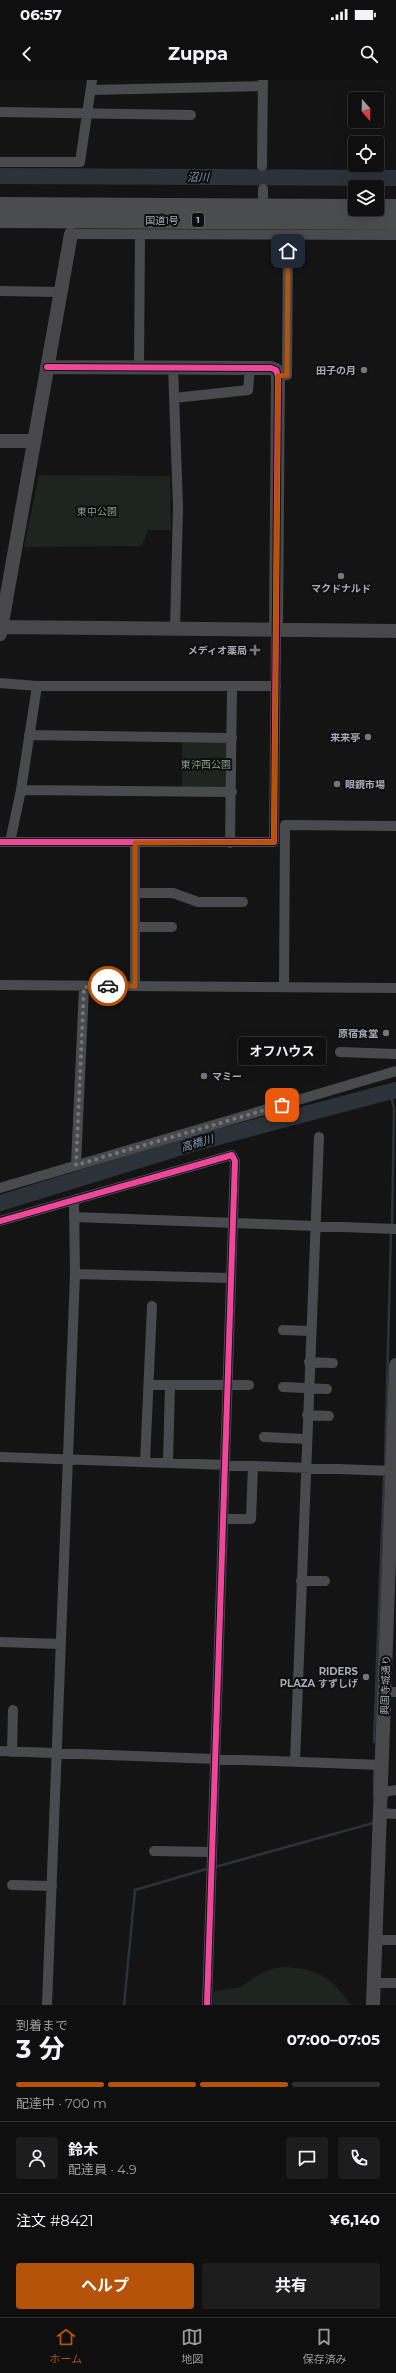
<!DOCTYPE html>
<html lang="ja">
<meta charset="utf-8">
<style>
body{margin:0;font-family:Montserrat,"Noto Sans JP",sans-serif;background:#1d1d1d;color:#f1f3f6;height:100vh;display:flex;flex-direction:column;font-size:15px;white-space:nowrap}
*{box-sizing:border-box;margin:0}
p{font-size:13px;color:#9b9c9e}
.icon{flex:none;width:22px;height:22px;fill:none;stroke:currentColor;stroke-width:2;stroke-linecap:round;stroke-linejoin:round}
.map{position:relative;height:1925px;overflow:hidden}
.sheet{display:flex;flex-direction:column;background:#0f0f0f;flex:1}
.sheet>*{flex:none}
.needle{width:26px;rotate:160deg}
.buttons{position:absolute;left:348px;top:12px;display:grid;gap:8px}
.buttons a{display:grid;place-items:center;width:36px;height:36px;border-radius:4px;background:#0f0f0f;box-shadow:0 4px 16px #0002,0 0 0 1px #2f2f2f;font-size:20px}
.pin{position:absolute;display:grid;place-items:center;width:34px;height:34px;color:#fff;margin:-17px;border-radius:8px;box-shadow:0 2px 6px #0006}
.courier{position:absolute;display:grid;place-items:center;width:40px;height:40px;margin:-20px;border:3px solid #b45309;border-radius:50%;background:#fff;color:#222;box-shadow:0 1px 5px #0007}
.bubble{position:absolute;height:28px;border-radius:4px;background:#0f0f0f;box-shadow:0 4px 16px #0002,0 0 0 1px #2f2f2f;font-size:13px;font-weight:700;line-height:28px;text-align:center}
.head em{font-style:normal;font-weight:700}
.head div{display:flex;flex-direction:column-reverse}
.head{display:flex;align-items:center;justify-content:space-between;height:68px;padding:0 16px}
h1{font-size:26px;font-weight:700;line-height:30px}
.bar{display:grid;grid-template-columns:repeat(4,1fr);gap:6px 4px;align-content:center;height:48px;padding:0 16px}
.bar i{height:5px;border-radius:3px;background:#2f2f2f}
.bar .on{background:#b45309}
.bar p{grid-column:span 4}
.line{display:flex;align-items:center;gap:10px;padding:0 16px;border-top:1px solid #2f2f2f}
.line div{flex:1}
.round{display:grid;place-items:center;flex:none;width:42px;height:42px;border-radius:4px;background:#1d1d1d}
.primary-button{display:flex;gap:8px;margin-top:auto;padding:8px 16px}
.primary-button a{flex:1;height:46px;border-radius:4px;background:#b45309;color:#fff;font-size:16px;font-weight:700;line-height:46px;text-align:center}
.primary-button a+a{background:#1d1d1d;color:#f1f3f6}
.status{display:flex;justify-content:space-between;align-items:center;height:28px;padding:0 20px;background:#0f0f0f;direction:ltr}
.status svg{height:11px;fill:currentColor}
header{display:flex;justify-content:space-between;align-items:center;height:52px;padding:0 16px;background:#0f0f0f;font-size:18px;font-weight:700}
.menu{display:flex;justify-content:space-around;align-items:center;height:56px;border-top:1px solid #2f2f2f;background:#0f0f0f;font-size:11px;color:#9b9c9e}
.menu a{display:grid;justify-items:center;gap:2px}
.menu .on{color:#b45309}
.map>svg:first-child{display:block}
.green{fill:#1e241f}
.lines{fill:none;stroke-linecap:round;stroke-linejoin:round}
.stream{stroke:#2c3239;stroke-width:2.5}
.river{stroke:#2c3239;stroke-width:16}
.street{stroke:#494a4d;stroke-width:10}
.secondary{stroke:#48484b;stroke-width:14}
.highway{stroke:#4b4c4e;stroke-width:18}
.cycleway-casing{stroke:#0e0e10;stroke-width:8}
.cycleway{stroke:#ed469a;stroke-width:6}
.done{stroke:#73767c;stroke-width:4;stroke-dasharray:0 7.2}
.route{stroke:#b45309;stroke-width:5}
.poi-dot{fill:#73767c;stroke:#0e0e10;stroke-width:1.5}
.labels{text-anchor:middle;stroke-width:4;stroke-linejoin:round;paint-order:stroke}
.shield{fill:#0e0e10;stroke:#787b83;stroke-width:1}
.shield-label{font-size:9px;font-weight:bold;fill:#a6aab4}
.street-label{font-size:10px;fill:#a6aab4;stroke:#0e0e10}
.poi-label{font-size:10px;font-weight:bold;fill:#a6aab4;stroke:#0e0e10;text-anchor:end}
.park-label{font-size:10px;fill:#7e9e81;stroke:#0e0e10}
.water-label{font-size:11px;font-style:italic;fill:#7f96ae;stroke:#0e0e10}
</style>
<div class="status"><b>06:57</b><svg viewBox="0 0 49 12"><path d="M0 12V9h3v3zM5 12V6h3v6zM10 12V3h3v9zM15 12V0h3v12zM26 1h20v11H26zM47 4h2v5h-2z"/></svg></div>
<header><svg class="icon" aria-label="back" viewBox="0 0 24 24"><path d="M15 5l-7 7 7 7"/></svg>Zuppa<svg class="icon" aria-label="search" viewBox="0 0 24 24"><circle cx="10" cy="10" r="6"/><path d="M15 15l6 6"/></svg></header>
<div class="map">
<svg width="396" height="1925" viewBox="0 0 396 1925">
<rect width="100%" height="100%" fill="#141414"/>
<!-- green -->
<path class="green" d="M39 395 170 396 171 450H148L142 466 24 467Z
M182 660 227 661 230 701 225 707H182Z
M281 1887C317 1888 330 1896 351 1925H212L214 1911 241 1907 263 1892Z"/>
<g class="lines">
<!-- stream -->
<path class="stream" d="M390 1011 394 1029 392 1146
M385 1385 391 1151
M374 1662 384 1397
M374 1716V1689
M215 1787 373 1743V1741
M124 1925 135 1810 210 1788"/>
<!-- river -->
<path class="river" d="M0 96 396 98
M0 1123 188 1065 396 1010"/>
<!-- street -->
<path class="street" d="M91 10 263 6
M0 32 191 35
M0 82H80L92 0
M262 86 263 0
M263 117V109
M71 154 396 155
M0 211 60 212
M139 287 140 154
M173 287 178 427 175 549
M278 296 287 295 288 155
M174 318 248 310 250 288
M0 603 37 606
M29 655 232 658
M21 710 232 712
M0 762H274L276 550
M10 762 21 710 37 606H276
M230 763 232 606
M135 813H173L198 822H243
M135 847H172
M0 905 396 908
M135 906V763
M284 907 285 745 396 746
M340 972 396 974
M76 1085 84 907
M0 1108 396 991
M74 1137 396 1149
M0 1141 232 1075 235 1081 207 1925
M75 1194 231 1198
M283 1250 310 1251
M309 1282 333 1283
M149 1305H249
M283 1307 327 1309
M307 1335 329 1336
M264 1357 306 1359
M0 1377 394 1391
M145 1382 152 1226
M168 1383 170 1305
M223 1439H251L253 1386
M301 1501H325
M0 1562 61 1564
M385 1612H396
M0 1671 382 1685
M12 1672 13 1630
M295 1681 319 1057
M380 1713 396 1710
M379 1733 396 1734
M154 1771 212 1772
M12 1805 52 1806
M375 1860H396
M373 1903H396
M47 1925 75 1194 74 1120"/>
<!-- secondary -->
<path class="secondary" d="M47 287 271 288 276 290 278 296 276 550
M0 361H33
M1 547 396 551
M0 554 71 154
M373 1925 396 1285"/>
<!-- highway -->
<path class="highway" d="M0 126 355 128
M377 128H396
M0 139 396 141"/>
<!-- cycleway casing -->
<g class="cycleway-casing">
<path id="cycleway" d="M0 762H274L278 296 276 290 271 288 47 287
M0 1141 232 1075 235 1081 207 1925"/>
</g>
<!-- cycleway -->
<use href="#cycleway" class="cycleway"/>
</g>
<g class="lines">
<!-- done -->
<path class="done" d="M108 906 84 907 76 1085 282 1025"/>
<!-- route -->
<path class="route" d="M108 906H135V763L274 762 278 296 287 295 288 171"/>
</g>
<!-- markers -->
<g class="poi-dot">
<circle cx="364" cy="290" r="4"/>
<circle cx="341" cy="496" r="4"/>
<path d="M253 564h4v4h4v4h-4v4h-4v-4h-4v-4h4z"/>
<circle cx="368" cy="657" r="4"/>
<circle cx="337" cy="704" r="4"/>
<circle cx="386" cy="953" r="4"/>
<circle cx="204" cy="996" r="4"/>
<circle cx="366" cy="1597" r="4"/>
</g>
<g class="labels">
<!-- shield labels -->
<rect class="shield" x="192" y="133" width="12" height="14" rx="3"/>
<g class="shield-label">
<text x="198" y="143">1</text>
</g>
<!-- street labels -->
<g class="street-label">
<text x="162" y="144">国道1号</text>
<text transform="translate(385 1605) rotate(-88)" y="4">興国寺城通り</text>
</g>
<!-- poi labels -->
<g class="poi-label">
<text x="356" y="294">田子の月</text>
<text x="341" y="512" text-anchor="middle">マクドナルド</text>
<text x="247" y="574">メディオ薬局</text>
<text x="360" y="661">来来亭</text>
<text x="345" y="708" text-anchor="start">眼鏡市場</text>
<text x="378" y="957">原宿食堂</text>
<text x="212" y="1000" text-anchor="start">マミー</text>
<text x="358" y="1595">RIDERS<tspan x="358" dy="12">PLAZA すずしげ</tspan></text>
</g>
<!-- park labels -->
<g class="park-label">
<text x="97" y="435">東中公園</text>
<text x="206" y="688">東沖西公園</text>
</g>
<!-- water labels -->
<g class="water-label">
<text x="198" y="101">沼川</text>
<text transform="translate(197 1063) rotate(-16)" y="4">高橋川</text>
</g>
</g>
</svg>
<div class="buttons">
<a><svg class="needle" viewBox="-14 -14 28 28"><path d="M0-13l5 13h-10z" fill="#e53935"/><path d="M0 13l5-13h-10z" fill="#9b9c9e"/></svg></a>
<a><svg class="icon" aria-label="locate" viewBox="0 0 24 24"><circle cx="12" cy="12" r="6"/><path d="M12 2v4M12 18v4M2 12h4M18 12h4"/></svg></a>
<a><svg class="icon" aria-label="layers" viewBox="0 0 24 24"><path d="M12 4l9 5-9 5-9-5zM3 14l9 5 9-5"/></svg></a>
</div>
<div class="pin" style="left:282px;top:1025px;background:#ea580c"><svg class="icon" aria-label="bag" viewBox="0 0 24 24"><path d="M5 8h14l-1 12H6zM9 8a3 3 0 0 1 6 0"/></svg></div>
<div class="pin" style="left:288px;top:171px;background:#1f2937"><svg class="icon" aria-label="home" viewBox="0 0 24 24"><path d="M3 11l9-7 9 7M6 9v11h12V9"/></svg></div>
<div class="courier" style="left:108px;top:906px"><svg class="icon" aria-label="car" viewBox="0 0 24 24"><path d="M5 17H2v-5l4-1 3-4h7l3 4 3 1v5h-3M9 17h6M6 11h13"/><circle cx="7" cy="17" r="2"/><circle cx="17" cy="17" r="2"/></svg></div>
<div class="bubble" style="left:238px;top:957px;width:88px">オフハウス</div>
</div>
<section class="sheet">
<div class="head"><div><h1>3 分</h1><p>到着まで</p></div><em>07:00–07:05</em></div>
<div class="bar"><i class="on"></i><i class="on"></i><i class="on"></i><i></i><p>配達中 · 700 m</p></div>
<div class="line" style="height:72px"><a class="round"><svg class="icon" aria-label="person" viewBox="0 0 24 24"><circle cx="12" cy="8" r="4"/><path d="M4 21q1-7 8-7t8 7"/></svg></a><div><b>鈴木</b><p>配達員 · 4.9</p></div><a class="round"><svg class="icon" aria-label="chat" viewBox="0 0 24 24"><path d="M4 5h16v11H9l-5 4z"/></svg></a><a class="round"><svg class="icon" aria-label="phone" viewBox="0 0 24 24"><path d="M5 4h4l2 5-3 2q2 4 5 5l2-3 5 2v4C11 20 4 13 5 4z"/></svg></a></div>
<div class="line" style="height:52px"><div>注文 #8421</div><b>¥6,140</b></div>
<div class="primary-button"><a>ヘルプ</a><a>共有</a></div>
</section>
<nav class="menu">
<a class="on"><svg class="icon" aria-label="home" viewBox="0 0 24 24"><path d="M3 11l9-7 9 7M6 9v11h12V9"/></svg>ホーム</a>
<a><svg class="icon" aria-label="map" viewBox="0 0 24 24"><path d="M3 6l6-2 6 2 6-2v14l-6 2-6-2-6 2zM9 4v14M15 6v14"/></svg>地図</a>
<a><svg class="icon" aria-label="saved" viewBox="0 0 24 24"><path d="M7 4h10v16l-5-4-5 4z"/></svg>保存済み</a>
</nav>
